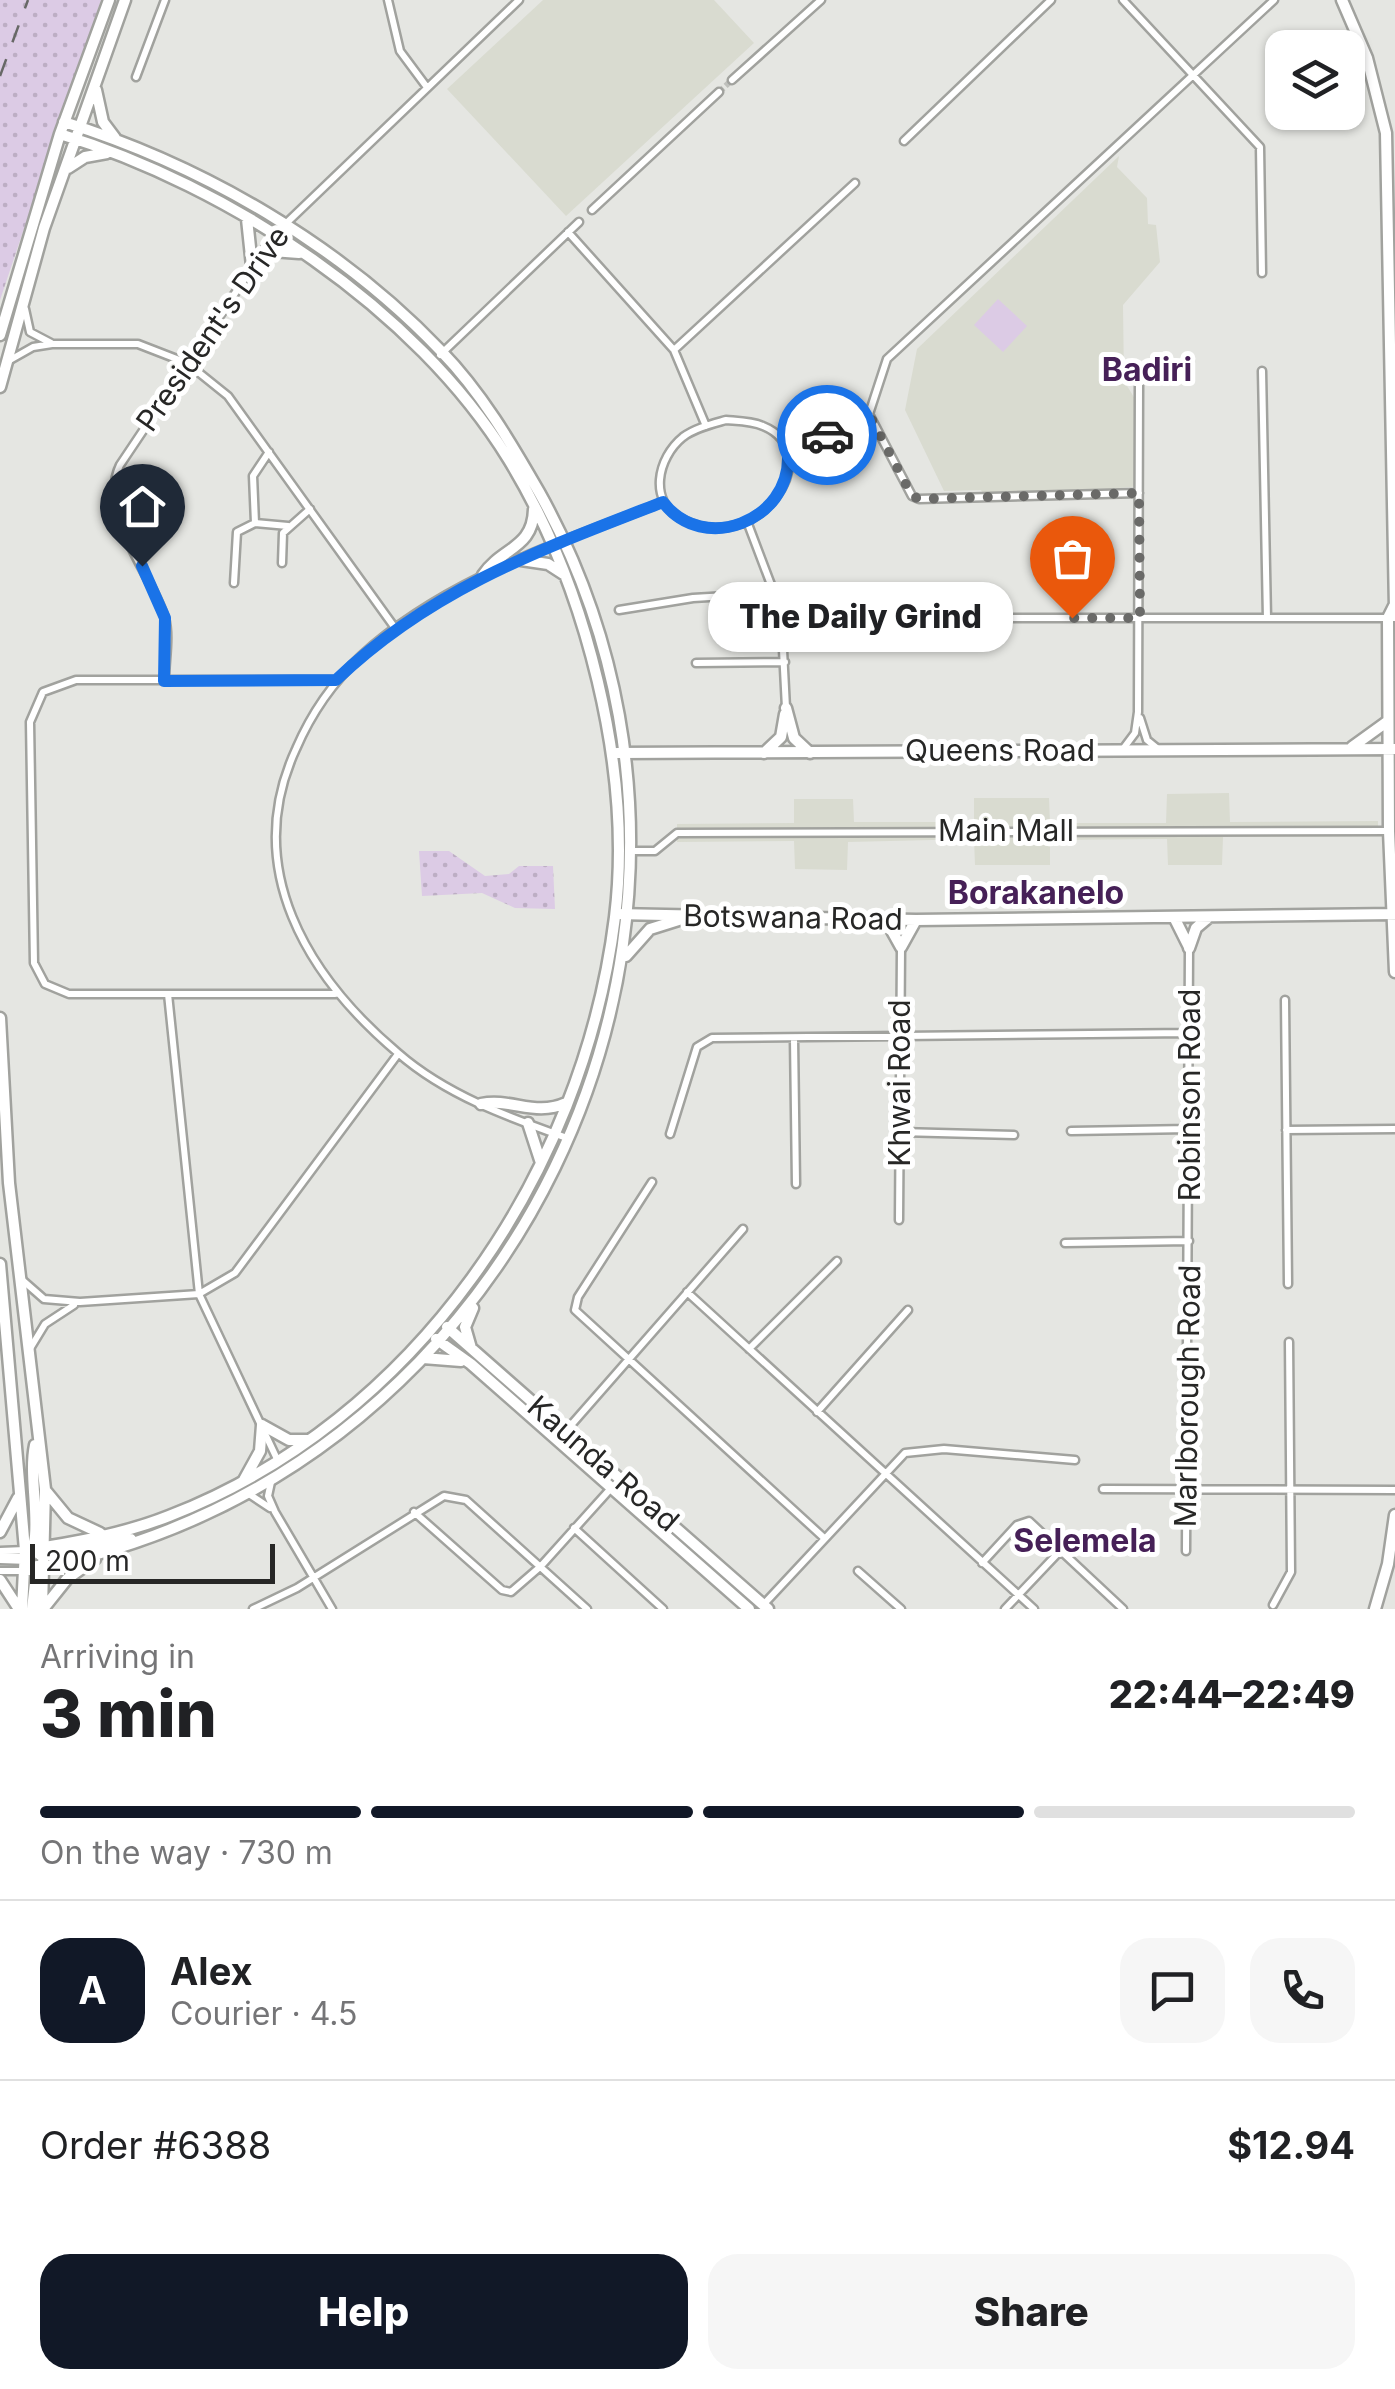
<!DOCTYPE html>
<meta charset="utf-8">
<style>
body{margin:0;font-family:Inter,sans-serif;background:#f6f6f6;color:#202124;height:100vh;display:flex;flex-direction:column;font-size:38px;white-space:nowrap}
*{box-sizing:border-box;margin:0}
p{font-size:32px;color:#757577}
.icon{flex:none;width:55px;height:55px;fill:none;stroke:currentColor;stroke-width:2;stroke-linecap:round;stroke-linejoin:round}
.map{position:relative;height:1609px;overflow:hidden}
.panel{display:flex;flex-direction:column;background:#fff;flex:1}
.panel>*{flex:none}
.controls{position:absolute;left:1265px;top:30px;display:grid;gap:20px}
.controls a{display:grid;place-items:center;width:100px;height:100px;border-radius:20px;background:#fff;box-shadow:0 2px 8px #0004;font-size:50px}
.scale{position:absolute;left:30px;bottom:25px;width:245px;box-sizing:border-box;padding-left:10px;border:5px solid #272726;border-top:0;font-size:28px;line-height:35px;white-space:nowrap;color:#272726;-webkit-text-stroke:8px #fff;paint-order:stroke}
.pin{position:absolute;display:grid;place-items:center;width:85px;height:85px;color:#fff;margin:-102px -42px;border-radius:50% 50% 50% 0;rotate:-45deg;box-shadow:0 0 10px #0007}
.pin .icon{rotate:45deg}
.courier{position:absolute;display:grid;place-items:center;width:100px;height:100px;margin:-50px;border:8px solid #1a73e8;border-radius:50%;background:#fff;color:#222;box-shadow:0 2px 12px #0007}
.bubble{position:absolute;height:70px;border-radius:30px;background:#fff;box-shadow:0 2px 8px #0004;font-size:32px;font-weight:800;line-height:70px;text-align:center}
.overview em{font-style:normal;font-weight:800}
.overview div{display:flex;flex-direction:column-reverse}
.overview{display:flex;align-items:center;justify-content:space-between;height:170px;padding:0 40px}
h1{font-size:65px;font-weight:800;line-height:75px}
.bar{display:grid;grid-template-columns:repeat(4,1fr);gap:15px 10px;align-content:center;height:120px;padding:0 40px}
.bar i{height:12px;border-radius:8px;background:#e0e0e0}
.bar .selected{background:#111827}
.bar p{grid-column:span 4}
.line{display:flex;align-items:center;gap:25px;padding:0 40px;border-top:2px solid #e0e0e0}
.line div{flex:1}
.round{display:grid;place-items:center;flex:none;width:105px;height:105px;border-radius:30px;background:#f6f6f6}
.button{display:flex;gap:20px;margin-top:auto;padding:20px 40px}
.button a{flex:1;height:115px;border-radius:30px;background:#111827;color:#fff;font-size:40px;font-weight:800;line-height:115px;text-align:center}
.button a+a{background:#f6f6f6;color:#202124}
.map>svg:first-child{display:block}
.built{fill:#d9dbd0}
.grass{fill:url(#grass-dots)}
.garden{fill:#dccbe5}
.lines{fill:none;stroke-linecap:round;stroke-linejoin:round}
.street-tunnel{stroke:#bfc0bc;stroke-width:6;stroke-dasharray:6 3;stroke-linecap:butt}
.street-casing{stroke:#a1a29e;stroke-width:11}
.secondary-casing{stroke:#a1a29e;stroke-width:15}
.primary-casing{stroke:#a1a29e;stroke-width:15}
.street{stroke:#fff;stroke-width:6}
.secondary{stroke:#fff;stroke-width:10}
.primary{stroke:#fff;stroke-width:10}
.rail{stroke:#676866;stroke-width:2.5;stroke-dasharray:18 18;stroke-linecap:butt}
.done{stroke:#6a6a68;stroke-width:10;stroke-dasharray:0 18}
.route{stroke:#1a73e8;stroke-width:12}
.labels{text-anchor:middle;stroke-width:10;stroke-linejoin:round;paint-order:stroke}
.street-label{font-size:30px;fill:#272726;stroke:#fff}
.neighbourhood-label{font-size:32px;font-weight:bold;fill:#462057;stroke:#fff}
</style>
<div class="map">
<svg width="1395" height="1609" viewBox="0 0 1395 1609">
<defs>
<pattern id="grass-dots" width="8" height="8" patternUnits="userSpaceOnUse" patternTransform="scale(2.5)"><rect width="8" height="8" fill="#dccbe5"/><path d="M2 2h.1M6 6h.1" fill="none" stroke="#bdaec4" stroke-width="1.8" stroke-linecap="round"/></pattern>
</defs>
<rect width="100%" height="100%" fill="#e5e6e2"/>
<!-- built -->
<path class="built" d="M543 0H714L754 43 566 216 447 89Z
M1119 156 1117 167 1147 198 1148 224 1156 225 1160 262 1123 305 1124 381 1140 407 1141 486 986 500 981 490 944 491 905 410 917 349Z
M1229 793 1230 822 1378 821V836L1223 837 1222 865H1168L1167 839 1050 840V865H975L974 839 848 842 847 870 795 869 794 841 677 842V824L794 823V799H853L854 822H974V798H1049L1050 823H1166L1167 794Z"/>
<!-- grass -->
<path class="grass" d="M0 0H101L0 300Z
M419 851H449L485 876 509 874 519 866H553L555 909 515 908 482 893 422 896Z"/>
<!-- garden -->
<path class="garden" d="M998 299 1027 326 1003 352 974 325Z"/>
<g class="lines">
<!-- street-tunnel -->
<path class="street-tunnel" d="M719 92 732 80"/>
<!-- street casing -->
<g class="street-casing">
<path id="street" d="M388 0 400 51 426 86
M1123 0 1260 147 1262 273
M136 77 165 0
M732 80 821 0
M904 141 1051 0
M592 210 719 92
M568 232 674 350 706 426
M25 309 30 332 51 343
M674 350 855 183
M440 355 579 222
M10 360 33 347 52 344H138L187 363 228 396 395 628
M1262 371 1267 618
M869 414 887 359 1274 0
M869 414 912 496 919 499 1139 493
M726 420C737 421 752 421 763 426 829 453 758 559 682 519 648 502 657 458 683 437 695 428 712 424 726 420Z
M788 456 869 414
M255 523 288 526
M748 524 781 611 786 708
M282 563 283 533 310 509
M234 583 237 532 255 523 253 476 269 452
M619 610 693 598 776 593
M1004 618H1395
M783 620 928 617
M696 663 785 662
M165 680C165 661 170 636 165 618 151 572 97 513 120 465L274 235 519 0
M1140 718 1147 740 1158 749
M1123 749 1135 733 1138 712 1139 384
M630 851H655L677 833 1389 831
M168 994 199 1294 277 1459
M335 994H69L45 984 34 963 30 722 43 692 76 680H336
M1285 1000 1288 1284
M794 1039 796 1184
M1286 1130 1395 1129
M1071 1131 1189 1129
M900 1132 1014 1135
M670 1134 697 1047 712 1038 1189 1033
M567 1138C508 1117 446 1095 398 1053 307 976 241 868 296 749 311 714 333 682 361 656 445 579 559 543 663 502
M652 1182 578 1297 575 1310 823 1537
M899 1220 901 948
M1065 1243 1189 1241
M20 1278 44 1299 80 1302 199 1294 235 1273 398 1054
M687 1292 1034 1609
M31 1347 45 1324 74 1305
M749 1349 837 1261
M817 1412 908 1310
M565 1432 743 1229
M271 1482 268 1496 275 1512 332 1609
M1103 1489 1395 1490
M249 1494 270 1508
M414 1512 502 1590 511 1592 541 1566 613 1486
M574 1528 663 1609
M0 1551 25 1550
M1186 1551 1189 948
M982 1563 1017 1525 1029 1521 1123 1609
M0 1571H23
M858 1571 901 1609
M764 1604 905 1453 944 1449 1075 1460
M1273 1605 1291 1572 1289 1342
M253 1609 297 1588 444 1496 466 1500 587 1609
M1005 1609 1060 1551"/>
</g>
<!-- secondary casing -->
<g class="secondary-casing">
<path id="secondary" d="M1342 0 1367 58 1386 133 1395 609
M1394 606 1388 618 1389 831 1395 972
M786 708 794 738 810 753
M1352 747 1388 721
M617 753 1395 749
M764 753 781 737 785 714
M616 914 916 920 1395 914
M1174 917 1189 947
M886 920 901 947
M901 947 916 920
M1189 948 1196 928 1209 917
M1375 1609 1388 1564 1395 1515"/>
</g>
<!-- primary casing -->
<g class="primary-casing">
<path id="primary" d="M96 90 103 122 115 138
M68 168 85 157 107 153
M247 219 252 266
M260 255 272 251 299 253
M0 335 60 134 109 0
M0 387 44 228 125 0
M521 560 548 564 565 575
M483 575C502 547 533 549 534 509
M626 956 650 929 685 918
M0 1018 9 1183 45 1489 42 1609
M481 1104C512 1098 535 1117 566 1103
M528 1123 541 1163
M0 1264 25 1550 22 1609
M447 1327 768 1609
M436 1339 471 1364 749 1609
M471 1348 465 1327 473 1308
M423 1358 461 1361
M262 1425 289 1440H307
M244 1480 260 1451 262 1425
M45 1490 68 1518 100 1533
M0 1532 18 1498
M25 1550C72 1543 124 1534 169 1516 415 1421 583 1175 615 917 633 770 586 586 509 460 416 308 229 186 60 134
M40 1555 131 1539
M0 1558 29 1559
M24 1570C47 1537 27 1484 35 1445
M24 1571C178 1543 310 1474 419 1362 643 1129 698 777 539 492 511 443 481 392 441 351 340 245 204 166 64 122
M0 1580 19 1609
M32 1609 37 1566
M43 1609 67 1579 95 1559"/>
</g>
<!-- street -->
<use href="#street" class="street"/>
<!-- secondary -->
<use href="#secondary" class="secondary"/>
<!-- primary -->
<use href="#primary" class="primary"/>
<!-- rail -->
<path class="rail" d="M0 76 28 0"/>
</g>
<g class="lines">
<!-- done -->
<path class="done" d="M827 435 869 414 912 496 919 499 1139 493 1140 618H1072"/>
<!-- route -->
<path class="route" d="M142 566 165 618 164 681 336 680C432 588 542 549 663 502 703 555 790 521 788 456L827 435"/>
</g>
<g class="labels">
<!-- street labels -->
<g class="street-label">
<text transform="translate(213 329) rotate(-55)" y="10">President's Drive</text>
<text x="1000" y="761">Queens Road</text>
<text x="1006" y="841">Main Mall</text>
<text transform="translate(793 918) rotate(1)" y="10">Botswana Road</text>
<text transform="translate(900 1083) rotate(-90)" y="10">Khwai Road</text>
<text transform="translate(1190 1095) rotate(-90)" y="10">Robinson Road</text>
<text transform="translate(1188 1396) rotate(-89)" y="10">Marlborough Road</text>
<text transform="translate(603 1464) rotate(41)" y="10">Kaunda Road</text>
</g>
<!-- neighbourhood labels -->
<g class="neighbourhood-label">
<text x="1147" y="381">Badiri</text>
<text x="1036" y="904">Borakanelo</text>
<text x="1085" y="1552">Selemela</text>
</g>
</g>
</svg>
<div class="controls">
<a><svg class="icon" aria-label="layers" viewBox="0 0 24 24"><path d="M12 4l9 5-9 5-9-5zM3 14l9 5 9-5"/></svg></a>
</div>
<div class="scale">200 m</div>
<div class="pin" style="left:1072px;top:618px;background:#ea580c"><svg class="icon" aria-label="bag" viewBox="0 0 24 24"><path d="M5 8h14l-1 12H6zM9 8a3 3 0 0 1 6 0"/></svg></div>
<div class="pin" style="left:142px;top:566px;background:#1f2937"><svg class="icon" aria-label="home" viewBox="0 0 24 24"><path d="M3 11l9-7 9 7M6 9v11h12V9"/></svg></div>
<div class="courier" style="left:827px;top:435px"><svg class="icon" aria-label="car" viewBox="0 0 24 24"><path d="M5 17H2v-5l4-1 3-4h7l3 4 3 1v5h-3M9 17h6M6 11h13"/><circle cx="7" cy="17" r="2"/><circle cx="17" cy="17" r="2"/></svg></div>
<div class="bubble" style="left:708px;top:582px;width:305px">The Daily Grind</div>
</div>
<section class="panel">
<div class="overview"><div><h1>3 min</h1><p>Arriving in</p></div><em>22:44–22:49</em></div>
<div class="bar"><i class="selected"></i><i class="selected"></i><i class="selected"></i><i></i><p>On the way · 730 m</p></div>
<div class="line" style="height:180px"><b class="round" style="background:#111827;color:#fff">A</b><div><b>Alex</b><p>Courier · 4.5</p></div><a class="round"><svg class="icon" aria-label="chat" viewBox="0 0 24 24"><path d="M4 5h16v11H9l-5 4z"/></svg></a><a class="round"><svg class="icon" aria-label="phone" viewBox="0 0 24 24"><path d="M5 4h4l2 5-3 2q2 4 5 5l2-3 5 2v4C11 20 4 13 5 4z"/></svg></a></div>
<div class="line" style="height:130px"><div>Order #6388</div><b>$12.94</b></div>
<div class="button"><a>Help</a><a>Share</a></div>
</section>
